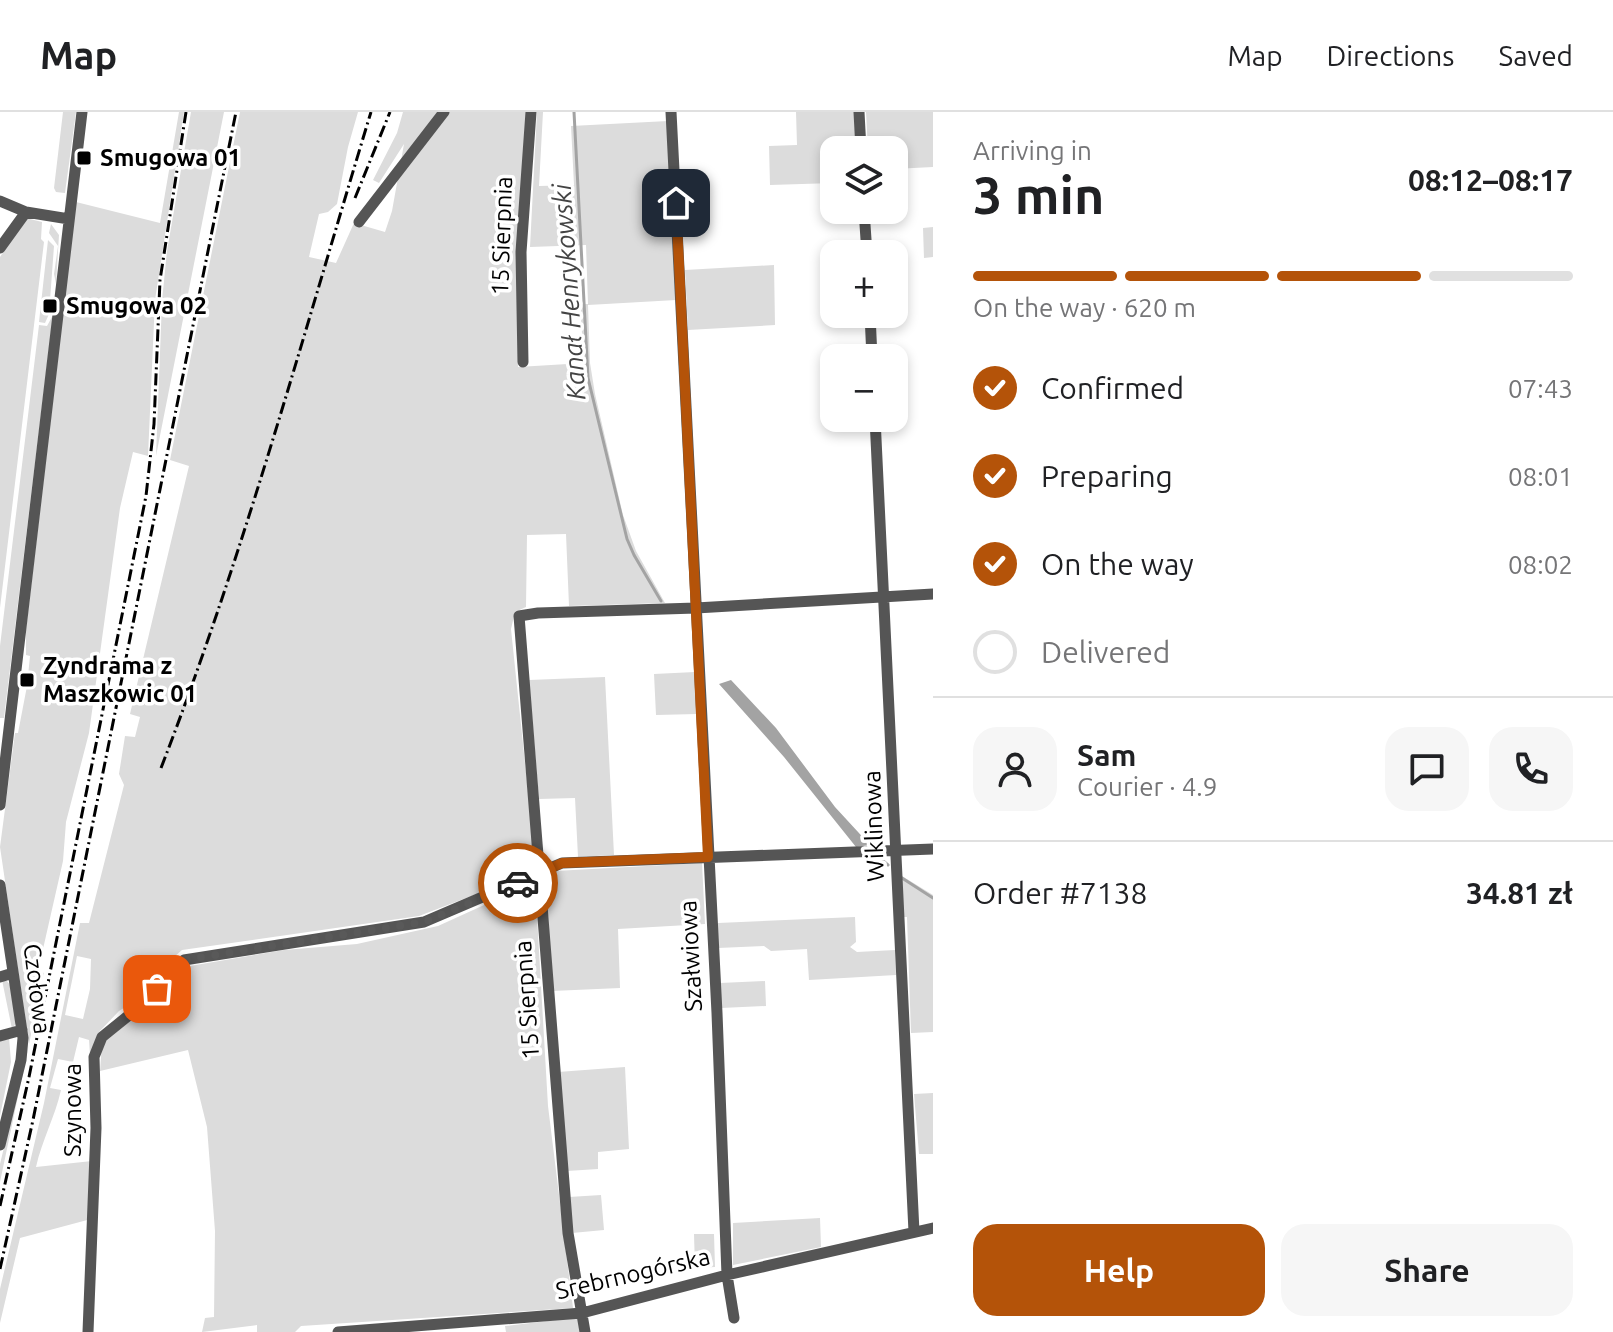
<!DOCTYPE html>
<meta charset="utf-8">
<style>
body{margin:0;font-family:Ubuntu,sans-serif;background:#f6f6f6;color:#202124;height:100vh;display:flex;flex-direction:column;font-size:30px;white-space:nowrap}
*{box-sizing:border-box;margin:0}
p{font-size:26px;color:#757577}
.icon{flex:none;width:44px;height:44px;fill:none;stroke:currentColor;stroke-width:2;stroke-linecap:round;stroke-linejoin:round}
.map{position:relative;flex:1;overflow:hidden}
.panel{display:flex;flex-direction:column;background:#fff;width:680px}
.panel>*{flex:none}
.buttons{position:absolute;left:820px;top:24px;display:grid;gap:16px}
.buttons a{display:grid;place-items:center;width:88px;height:88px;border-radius:16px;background:#fff;box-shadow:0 4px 12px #0003;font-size:40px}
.pin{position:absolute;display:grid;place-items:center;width:68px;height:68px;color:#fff;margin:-34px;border-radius:16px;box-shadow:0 4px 12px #0006}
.courier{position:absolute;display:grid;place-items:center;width:80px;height:80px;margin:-40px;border:6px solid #b45309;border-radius:50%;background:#fff;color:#222;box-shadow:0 2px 10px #0007}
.summary em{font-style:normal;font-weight:700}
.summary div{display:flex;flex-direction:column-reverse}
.summary{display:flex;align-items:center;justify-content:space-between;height:136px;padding:0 40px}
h1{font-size:52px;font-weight:700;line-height:60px}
.bar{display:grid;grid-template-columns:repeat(4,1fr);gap:12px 8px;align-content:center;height:96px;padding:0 40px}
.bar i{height:10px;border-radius:6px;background:#e0e0e0}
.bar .on{background:#b45309}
.bar p{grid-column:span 4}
.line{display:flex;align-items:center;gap:20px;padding:0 40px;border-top:2px solid #e0e0e0}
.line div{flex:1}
.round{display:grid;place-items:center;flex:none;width:84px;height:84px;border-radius:24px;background:#f6f6f6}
ol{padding:0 40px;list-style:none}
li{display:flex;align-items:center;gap:24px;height:88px}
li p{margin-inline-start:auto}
li .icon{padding:8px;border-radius:50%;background:#b45309;color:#fff;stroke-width:4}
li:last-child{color:#757577}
li i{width:44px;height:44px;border:4px solid #e0e0e0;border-radius:50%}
.primary-button{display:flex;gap:16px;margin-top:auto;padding:16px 40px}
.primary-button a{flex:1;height:92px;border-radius:24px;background:#b45309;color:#fff;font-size:32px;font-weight:700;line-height:92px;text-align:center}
.primary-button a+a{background:#f6f6f6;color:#202124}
header{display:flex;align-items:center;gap:48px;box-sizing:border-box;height:112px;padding:0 40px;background:#fff;border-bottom:2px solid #e0e0e0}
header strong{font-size:38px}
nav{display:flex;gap:44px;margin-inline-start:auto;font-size:28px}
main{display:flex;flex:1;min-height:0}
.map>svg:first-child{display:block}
.green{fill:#dcdcdc;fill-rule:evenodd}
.water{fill:#a3a3a3}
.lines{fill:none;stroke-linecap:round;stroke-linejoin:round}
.stream{stroke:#a3a3a3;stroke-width:3}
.minor{stroke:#555;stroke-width:11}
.rail{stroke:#000;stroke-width:3;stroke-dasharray:12 4 2 4;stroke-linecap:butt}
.done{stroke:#595959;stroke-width:8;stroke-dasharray:0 14.4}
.route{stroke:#b45309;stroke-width:10}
.poi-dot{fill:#000;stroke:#fff;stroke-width:3}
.labels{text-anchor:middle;stroke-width:7;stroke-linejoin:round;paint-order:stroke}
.poi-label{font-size:24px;font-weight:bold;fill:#000;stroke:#fff;text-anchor:start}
.street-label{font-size:24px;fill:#000;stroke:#fff}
.water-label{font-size:26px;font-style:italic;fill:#444;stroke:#fff}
</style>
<header>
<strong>Map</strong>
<nav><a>Map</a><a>Directions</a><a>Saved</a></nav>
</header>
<main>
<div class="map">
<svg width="933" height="1220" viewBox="0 0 933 1220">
<rect width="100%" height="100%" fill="#fff"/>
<!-- green -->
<path class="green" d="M63 0H76L65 81 56 80 54 76Z
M179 0H184L155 188 148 344 133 340 120 396 89 621 66 710 63 749 38 859 44 861 0 1070V1052L29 932 0 735 15 621H18L27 574 29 575 31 565 28 564 30 544 26 543V518L76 90 160 111Z
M191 0H224L156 344 162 189 167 139Z
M240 0H358L348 35 337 92 328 100 319 102 309 145 336 151 354 111 385 120 392 99 404 32 379 71 373 68 397 21 403 0H528L518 136V255L584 251 580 192H588L586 133 530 135 537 0H543L539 74 574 73 571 14 668 9 676 188 588 193 590 251 595 282 623 403 636 439 665 491 569 494 566 422 527 423 526 495 515 500 511 517 535 747 529 762 419 804 182 838 164 854 153 872 141 885 119 899 99 920 90 943 89 928 79 925 73 950 58 947 50 976 61 978C55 1005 42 1028 36 1055L92 1049 91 1107 20 1126 0 1211V1177L44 991 80 811H89L124 673 119 662 125 624 135 625 140 605 130 602 189 354 170 348ZM77 844 91 847 90 877 83 907 65 903Z
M796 0H854L856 38H834V71L770 73 769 34 797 33Z
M866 0H933V55L894 57V38H868Z
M26 106 42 110 41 127 44 130 0 496V145Z
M51 112 59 123 56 172 54 162 58 134 49 121Z
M933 115V145L924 146 923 116Z
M48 128 54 134 49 202 45 211 39 210Z
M774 153 775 213 688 218 685 158Z
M53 203 4 606H0V534L39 213 47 214Z
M695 560 697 602 656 603 654 562Z
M605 565 614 743 578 745 575 686 539 687 529 568Z
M702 751 705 812 618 817 620 876 552 879 546 766 555 759Z
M902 764 933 783V920L911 921 907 805H902Z
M535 770 548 994 573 1196 301 1214 295 1220H257V1213L202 1220 205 1206 214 1205 215 1119 207 1015 188 938 100 959 102 931 172 864 190 854 284 838 357 832 438 814Z
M855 805 856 830 850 835 857 840 895 838 896 863 809 868 807 837 771 839 764 834 718 836V811Z
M2 868 7 869 10 873 16 911 12 917Z
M765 869 766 894 721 896 720 871Z
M9 925 11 950 0 1004V928Z
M625 955 629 1037 598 1040V1057L567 1059 558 960Z
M933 981V1042H919L914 982Z
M601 1083 604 1118 572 1121 569 1085Z
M820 1106 821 1135 733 1153V1111Z
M694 1122H714L715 1155 695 1156Z
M580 1205 582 1220H506L505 1214Z"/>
<!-- water -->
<path class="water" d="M731 568 776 616 835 695 870 733 856 735 784 645 719 572Z"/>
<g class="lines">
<!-- stream -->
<path class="stream" d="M574 0 588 266 627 427 634 443 661 489
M882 748 888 753
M902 766 933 786"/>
<!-- minor -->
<path class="minor" d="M671 0 717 901 727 1163 734 1206
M859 0 861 38
M0 89 26 100 69 107
M864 98 867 142
M359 110 444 0
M0 136 26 100
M870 202 872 246
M523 250 521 140 531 0
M875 306 914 1120
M0 693 82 0
M0 773 23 926 21 948 0 1033
M0 865 13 861
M0 924 22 918
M88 1220 96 1016 94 945 102 925 149 887 164 864 184 848 424 810 562 751 933 737
M338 1220 582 1201 727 1163 933 1116
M585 1220 568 1121 519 504 538 501 696 496 933 482"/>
<!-- rail -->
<path class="rail" d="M355 86 390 0
M161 656C244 442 304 220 371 0
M0 1094 29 965 146 384 154 312 160 168 186 0
M0 1157 33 1008 236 0"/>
</g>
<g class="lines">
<!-- done -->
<path class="done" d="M157 877 164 864 184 848 424 810 518 771"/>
<!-- route -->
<path class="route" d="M518 771 562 751 708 745 676 91"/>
</g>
<!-- markers -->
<g class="poi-dot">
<rect x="76" y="38" width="16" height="16" rx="4"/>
<rect x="42" y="186" width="16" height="16" rx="4"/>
<rect x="19" y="560" width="16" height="16" rx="4"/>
</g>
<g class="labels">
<!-- poi labels -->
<g class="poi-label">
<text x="100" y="54">Smugowa 01</text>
<text x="66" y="202">Smugowa 02</text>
<text x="43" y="562">Zyndrama z<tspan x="43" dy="28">Maszkowic 01</tspan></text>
</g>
<!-- street labels -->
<g class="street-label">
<text transform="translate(502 124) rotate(-88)" y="8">15 Sierpnia</text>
<text transform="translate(874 714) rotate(-92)" y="8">Wiklinowa</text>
<text transform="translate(691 844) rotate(-93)" y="8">Szałwiowa</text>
<text transform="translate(37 877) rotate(83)" y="8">Czołowa</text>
<text transform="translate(527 888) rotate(-94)" y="8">15 Sierpnia</text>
<text transform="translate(73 998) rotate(-90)" y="8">Szynowa</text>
<text transform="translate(633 1162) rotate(-13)" y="8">Srebrnogórska</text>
</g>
<!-- water labels -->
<g class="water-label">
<text transform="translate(569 180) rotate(-94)" y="9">Kanał Henrykowski</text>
</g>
</g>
</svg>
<div class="buttons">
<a><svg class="icon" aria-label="layers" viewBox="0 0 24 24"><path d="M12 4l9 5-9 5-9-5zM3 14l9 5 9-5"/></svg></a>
<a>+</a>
<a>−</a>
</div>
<div class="pin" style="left:157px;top:877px;background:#ea580c"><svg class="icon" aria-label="bag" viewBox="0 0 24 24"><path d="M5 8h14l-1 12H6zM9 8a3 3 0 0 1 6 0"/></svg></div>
<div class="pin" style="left:676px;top:91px;background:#1f2937"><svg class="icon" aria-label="home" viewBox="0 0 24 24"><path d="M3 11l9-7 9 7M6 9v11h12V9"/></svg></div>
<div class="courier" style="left:518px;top:771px"><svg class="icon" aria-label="car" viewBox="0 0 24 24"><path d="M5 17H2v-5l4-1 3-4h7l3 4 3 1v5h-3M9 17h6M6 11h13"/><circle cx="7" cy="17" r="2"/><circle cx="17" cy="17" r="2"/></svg></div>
</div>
<section class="panel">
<div class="summary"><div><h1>3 min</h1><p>Arriving in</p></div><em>08:12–08:17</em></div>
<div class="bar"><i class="on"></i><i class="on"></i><i class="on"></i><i></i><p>On the way · 620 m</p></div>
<ol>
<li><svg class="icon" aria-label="check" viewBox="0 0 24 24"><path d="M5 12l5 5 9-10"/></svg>Confirmed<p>07:43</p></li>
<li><svg class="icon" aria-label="check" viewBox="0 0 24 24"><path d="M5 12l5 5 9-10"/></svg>Preparing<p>08:01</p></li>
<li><svg class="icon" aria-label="check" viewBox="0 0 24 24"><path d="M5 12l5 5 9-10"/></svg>On the way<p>08:02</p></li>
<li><i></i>Delivered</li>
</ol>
<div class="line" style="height:144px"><a class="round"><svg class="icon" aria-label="person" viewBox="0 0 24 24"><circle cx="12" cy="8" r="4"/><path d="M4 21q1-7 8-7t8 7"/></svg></a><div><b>Sam</b><p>Courier · 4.9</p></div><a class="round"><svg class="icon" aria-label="chat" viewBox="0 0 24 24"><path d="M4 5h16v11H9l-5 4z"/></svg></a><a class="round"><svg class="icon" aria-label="phone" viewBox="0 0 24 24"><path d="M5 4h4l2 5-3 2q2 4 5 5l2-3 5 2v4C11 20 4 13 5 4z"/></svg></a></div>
<div class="line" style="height:104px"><div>Order #7138</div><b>34.81 zł</b></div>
<div class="primary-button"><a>Help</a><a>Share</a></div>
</section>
</main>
